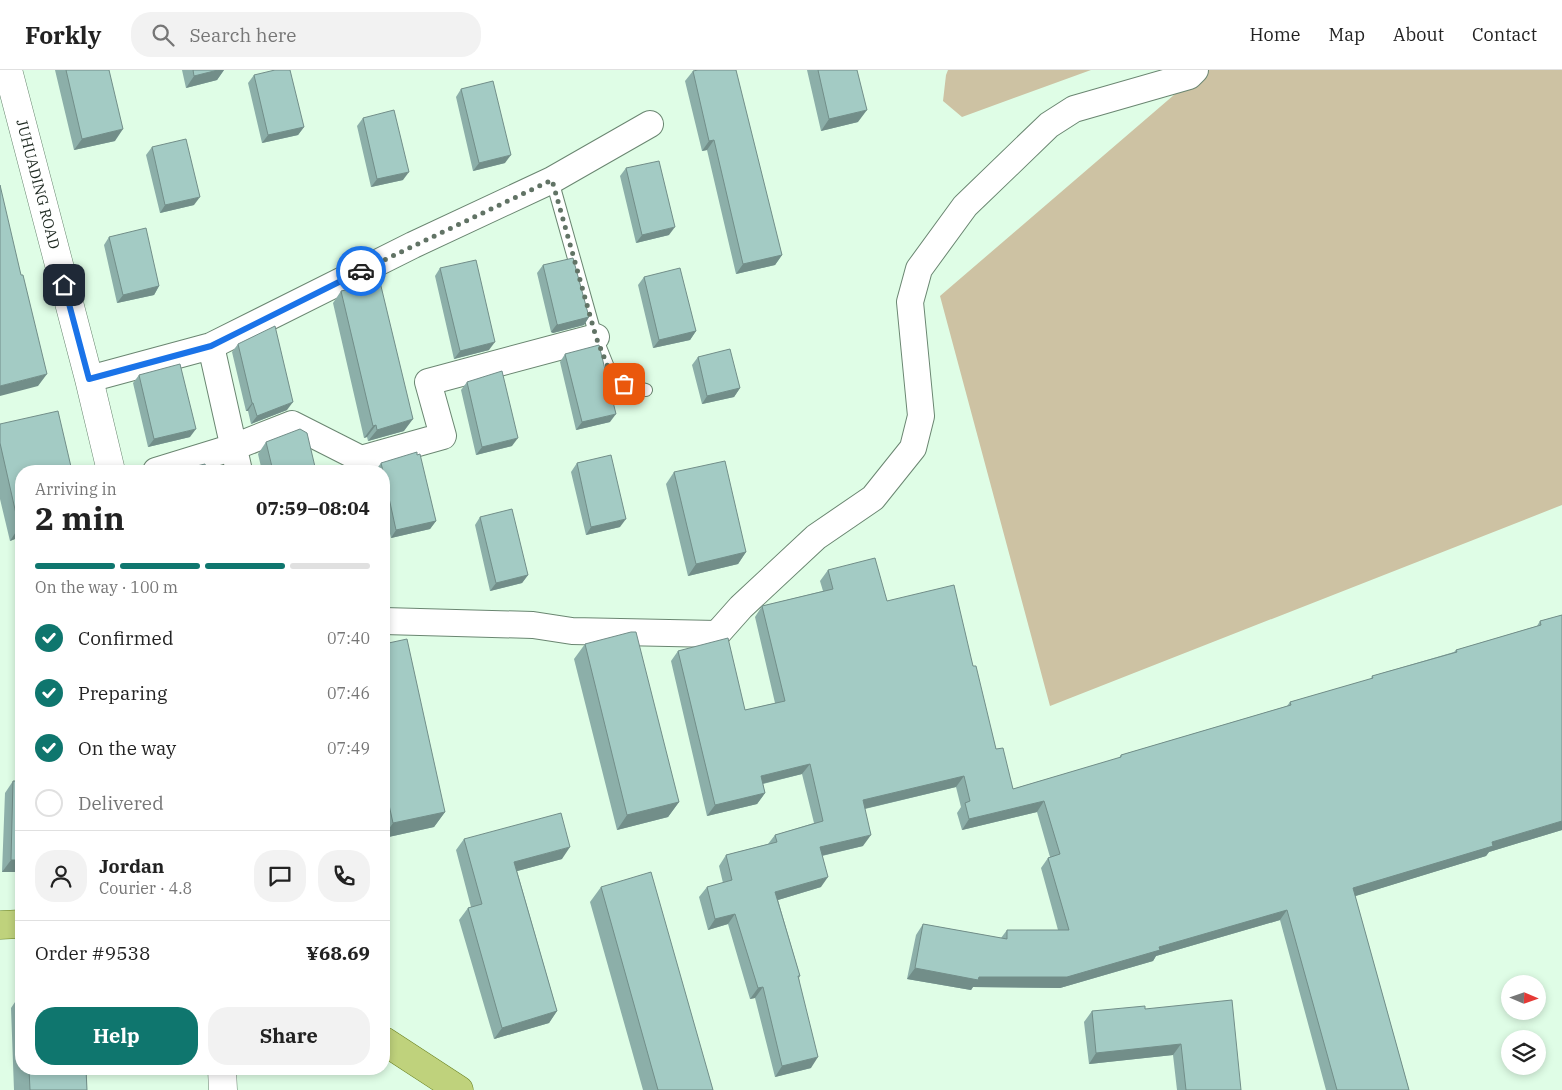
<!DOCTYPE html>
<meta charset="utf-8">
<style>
body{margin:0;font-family:"IBM Plex Serif",serif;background:#f2f2f2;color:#222;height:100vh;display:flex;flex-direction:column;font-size:19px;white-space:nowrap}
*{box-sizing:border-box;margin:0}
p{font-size:16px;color:#767676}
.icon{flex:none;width:28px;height:28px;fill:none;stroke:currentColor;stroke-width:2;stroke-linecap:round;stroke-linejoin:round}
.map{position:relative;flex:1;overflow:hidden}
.details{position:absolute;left:15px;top:395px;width:375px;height:610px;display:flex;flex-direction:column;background:#fff;border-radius:20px;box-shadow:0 2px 8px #0003}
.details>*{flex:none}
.needle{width:32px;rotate:92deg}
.tools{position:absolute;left:1501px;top:905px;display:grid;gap:10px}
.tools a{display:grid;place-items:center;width:45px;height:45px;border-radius:50%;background:#fff;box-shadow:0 2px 8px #0003;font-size:25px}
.pin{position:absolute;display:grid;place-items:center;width:42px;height:42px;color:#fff;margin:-21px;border-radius:10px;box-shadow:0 2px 8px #0006}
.courier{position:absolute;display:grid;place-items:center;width:50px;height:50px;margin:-25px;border:4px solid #1a73e8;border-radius:50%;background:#fff;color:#222;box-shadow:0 1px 6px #0007}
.head em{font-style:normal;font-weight:800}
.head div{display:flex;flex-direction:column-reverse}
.head{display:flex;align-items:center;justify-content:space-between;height:85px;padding:0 20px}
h1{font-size:32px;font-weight:800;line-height:38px}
.bar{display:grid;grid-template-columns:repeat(4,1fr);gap:8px 5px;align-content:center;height:60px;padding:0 20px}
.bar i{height:6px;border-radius:4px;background:#e0e0e0}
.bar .selected{background:#0f766e}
.bar p{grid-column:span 4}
.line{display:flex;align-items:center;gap:12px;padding:0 20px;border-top:1px solid #e0e0e0}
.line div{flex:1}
.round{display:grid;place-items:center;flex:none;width:52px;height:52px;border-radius:20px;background:#f2f2f2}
ol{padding:0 20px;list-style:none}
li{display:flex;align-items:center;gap:15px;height:55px}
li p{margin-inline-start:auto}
li .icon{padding:5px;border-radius:50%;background:#0f766e;color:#fff;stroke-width:4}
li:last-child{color:#767676}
li i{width:28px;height:28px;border:2px solid #e0e0e0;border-radius:50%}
.action{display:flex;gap:10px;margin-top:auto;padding:10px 20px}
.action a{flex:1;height:58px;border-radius:20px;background:#0f766e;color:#fff;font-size:20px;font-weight:800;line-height:58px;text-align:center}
.action a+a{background:#f2f2f2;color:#222}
header{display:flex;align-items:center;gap:30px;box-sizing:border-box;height:70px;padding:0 25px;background:#fff;border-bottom:1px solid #e0e0e0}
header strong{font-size:24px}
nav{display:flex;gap:28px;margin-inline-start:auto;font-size:18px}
.search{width:350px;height:45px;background:#f2f2f2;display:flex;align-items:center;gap:12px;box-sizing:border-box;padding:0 18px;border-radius:20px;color:#767676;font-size:19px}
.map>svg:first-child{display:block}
.forest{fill:#cdc2a3}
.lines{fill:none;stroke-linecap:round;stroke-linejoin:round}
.service-casing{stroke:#6a8671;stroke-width:14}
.minor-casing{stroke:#6a8671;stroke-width:28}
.tertiary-casing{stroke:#6a8671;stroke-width:29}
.primary-casing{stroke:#6b8323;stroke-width:29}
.service{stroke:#fff;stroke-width:12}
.minor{stroke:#fff;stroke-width:26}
.tertiary{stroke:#fff;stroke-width:28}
.primary{stroke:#bfd27c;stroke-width:28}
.wall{fill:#8cafa9}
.shaded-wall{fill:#728e89}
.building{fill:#a3cbc4;stroke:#728e89}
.done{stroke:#617365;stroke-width:5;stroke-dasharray:0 9}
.route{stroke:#1a73e8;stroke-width:6}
.labels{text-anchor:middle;stroke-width:4;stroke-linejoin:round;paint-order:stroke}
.street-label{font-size:15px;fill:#1d2820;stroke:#dffde6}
</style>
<header>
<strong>Forkly</strong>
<div class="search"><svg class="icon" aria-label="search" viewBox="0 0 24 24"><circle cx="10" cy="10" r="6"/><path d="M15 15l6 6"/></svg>Search here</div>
<nav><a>Home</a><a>Map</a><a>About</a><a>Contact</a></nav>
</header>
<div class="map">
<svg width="1562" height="1020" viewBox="0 0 1562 1020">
<rect width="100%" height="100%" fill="#dffde6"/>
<!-- forest -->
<path class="forest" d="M948 0H1091L962 47 943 31 946 5Z
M1203 0H1562V435L1050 636 940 226Z"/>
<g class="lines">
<!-- service casing -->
<g class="service-casing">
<path id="service" d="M552 110 596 267 610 302 624 314 646 320"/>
</g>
<!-- minor casing -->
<g class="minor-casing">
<path id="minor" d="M211 276 239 401
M89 309 211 276 413 175 552 110 650 54
M156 401 234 377 292 354 361 389 443 366 428 312 596 267
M384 551 533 555 572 561 717 564 741 537 816 467 873 428 913 378 921 346 910 232 919 199 965 136 1049 55 1074 39 1189 6 1195 0"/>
</g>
<!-- tertiary casing -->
<g class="tertiary-casing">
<g id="tertiary">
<path id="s1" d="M8 0 89 309 111 401"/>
<path d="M222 999 223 1020"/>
</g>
</g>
<!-- primary casing -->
<g class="primary-casing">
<path id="primary" d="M0 855 21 854
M384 971 459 1020"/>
</g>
<!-- service -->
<use href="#service" class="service"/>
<!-- minor -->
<use href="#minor" class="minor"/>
<!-- tertiary -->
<use href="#tertiary" class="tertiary"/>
<!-- primary -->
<use href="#primary" class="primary"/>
</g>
<!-- wall -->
<path class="wall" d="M55 0H109L115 71 74 80Z
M182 0H224L217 10 186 18Z
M807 0H857L858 52 821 61Z
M693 1 782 185 775 195 736 204 707 80 702 81 685 11Z
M254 5 304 57 298 65 262 73 248 13Z
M461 19 505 93 473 101 456 27Z
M363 48 403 110 371 117 357 56Z
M152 77 194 135 160 143 146 85Z
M626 98 669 165 636 173 620 106Z
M109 167 159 216 154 225 117 233 104 175Z
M543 195 589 247 584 255 553 263 551 262 537 203Z
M440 198 489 280 454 289 435 206Z
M644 207 696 261 690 270 653 278 638 215Z
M341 221 404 361 368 371 367 367 364 368 333 233Z
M238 274 287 340 251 354 248 341H246L232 282Z
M565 284 610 352 576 360 560 292Z
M698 287 740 318 734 327 702 334 692 295Z
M139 305 190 367 148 377 133 313Z
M467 312 512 376 476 385 461 320Z
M0 354 21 401V497L15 469 10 471 0 429Z
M266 372 316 401H262L258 384Z
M381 393 436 451 430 459 391 468 384 438V401H375Z
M577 393 620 457 586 465 571 402Z
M674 402 746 482 738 494 688 506 666 414Z
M480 447 528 505 522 513 490 521 475 455Z
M828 500 887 531 973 596 996 679 1013 719 1119 688 1121 685 1287 636 1290 632 1371 609 1372 606 1454 582 1456 580 1537 556 1540 551 1562 545V760L1489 782 1486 786 1355 826 1409 1020H1326L1280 850 1156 886 1153 891 1060 918 973 917 971 920 907 909 916 865 923 854 1001 868 1007 860H1058L1041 798 1048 788 1050 787 1037 742 962 760 957 743 961 737 956 717 865 739 863 776 822 786 821 817 778 830 800 906 799 908 811 998 775 1007 755 928 750 929 728 854 708 860 699 827 707 817 723 813 719 796 726 785 768 774 775 765 814 753 802 704 763 714 765 723 757 734 707 746 671 591 678 581 745 640 775 633 755 547 762 536 823 521 820 511Z
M384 574 445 742 434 757 384 768Z
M585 574 679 732 668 747 617 760 574 589Z
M13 711H21V802H2L5 723Z
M464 769 562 789 517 801 557 941 549 953 494 969 459 850 468 838 471 837 456 780Z
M601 817 713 1020H643L590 832Z
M21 923V999H86L87 1020H14L11 938Z
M1145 939 1241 1020H1177L1173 985 1089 994 1084 952 1092 941Z"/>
<!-- shaded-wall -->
<path class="shaded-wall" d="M218 0H224L217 10 186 18 194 6Z
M867 40 858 52 821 61 829 49Z
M304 57 298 65 262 73 268 65Z
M123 59 115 71 74 80 82 69Z
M714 70 707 80 702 81 709 71Z
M511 85 505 93 473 101 479 93Z
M409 102 403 110 371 117 377 109Z
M200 127 194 135 160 143 165 135Z
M675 157 669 165 636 173 642 165Z
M782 185 775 195 736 204 743 194Z
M159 216 154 225 117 233 123 225Z
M589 247 584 255 553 263 551 262 557 254Z
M696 261 690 270 653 278 659 270Z
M495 272 489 280 454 289 460 281Z
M47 304 38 316 0 326V316Z
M740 318 734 327 702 334 707 326Z
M293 332 287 340 251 354 257 346Z
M252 333H253L248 341H246Z
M616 344 610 352 576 360 582 352Z
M413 349 404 361 368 371 377 360Z
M376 355 367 367 364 368 373 356Z
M196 359 190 367 148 377 154 369Z
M518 368 512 376 476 385 482 377Z
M626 449 620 457 586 465 591 457Z
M436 451 430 459 391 468 396 460Z
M21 456V460L15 469 10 471 19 457Z
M746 482 738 494 688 506 696 494Z
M528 505 522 513 490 521 496 513Z
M810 694 802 704 753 716 761 706Z
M964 706 956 717 855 741 863 730Z
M765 723 757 734 707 746 715 735Z
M1044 731 1037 742 962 760 969 749Z
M679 732 668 747 617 760 627 745Z
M445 742 434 757 384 768V766L393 753Z
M1562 751V760L1489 782 1486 786 1346 829 1353 818 1492 772Z
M871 765 863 776 812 788 820 777Z
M570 777 562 789 506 804 514 792Z
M11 790H21V802H2Z
M828 807 821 817 768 833 775 822Z
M1287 840 1280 850 1156 886 1153 891 1060 918 973 917 971 920 907 909 915 898 979 907 1159 877Z
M735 844 728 854 708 860 715 849Z
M763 917 755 928 750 929 758 918Z
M557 941 549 953 494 969 502 958Z
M1181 974 1173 985 1089 994 1096 983Z
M818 987 811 998 775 1007 782 996Z"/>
<!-- building -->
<path class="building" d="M66 0H109L123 59 82 69Z
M193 0H218L194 6Z
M275 0H290L304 57 268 65 254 5Z
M698 0H736L782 185 743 194 714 70 709 71 693 1Z
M818 0H857L867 40 829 49Z
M493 11 511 85 479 93 461 19Z
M394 40 409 102 377 109 363 48Z
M186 69 200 127 165 135 152 77Z
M659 91 675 157 642 165 626 98Z
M0 115 21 205H23L47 304 0 316Z
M146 158 159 216 123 225 109 167Z
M573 188 589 247 558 255 557 254 543 195Z
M476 190 495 272 460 281 440 198Z
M680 198 696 261 659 270 644 207Z
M380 212 413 349 377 360 376 355 373 356 341 221Z
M275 256 293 332 257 346 253 333H252L238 274Z
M599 275 616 344 582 352 565 284Z
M730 279 740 318 707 326 698 287Z
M180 294 196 359 154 369 139 305Z
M502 301 518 368 482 377 467 312Z
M58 341 72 401H21V456L19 457 0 373V354Z
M300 359 307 363 316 401H273L266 372Z
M417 382V385L420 384 436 451 396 460 384 405V401H383L381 393Z
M611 385 626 449 591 457 577 393Z
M725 391 746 482 696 494 674 402Z
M205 394 207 401H176Z
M512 439 528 505 496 513 480 447Z
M875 488 887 531 954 515 973 596H976L996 679 1003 678 1013 719 1121 687V685L1291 635 1290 632 1373 608 1372 606 1457 582 1456 580 1541 555 1540 551 1562 545V751L1492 772 1493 776 1353 818 1409 1020H1337L1287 840 1159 877 1160 880 1067 907H979L978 910 915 898 923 854 1007 869V860H1069L1048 788 1060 784 1044 731 969 749 965 733 970 731 964 706 863 730 871 765 820 777 828 807 775 822 800 906H798L818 987 782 996 763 917 758 918 735 844 715 849 707 817 732 810 726 785 777 772 775 765 823 751 810 694 761 706 765 723 715 735 678 581 728 568 745 640 785 631 762 536 833 519 828 500Z
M631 562H636L679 732 627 745 585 574Z
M407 569 445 742 393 753 384 712V574Z
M13 711H21V790H11Z
M561 743 570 777 514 792 557 941 502 958 468 838 482 834 464 769Z
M651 802 713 1020H658L601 817Z
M1232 930 1241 1020H1186L1181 974 1096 983 1092 941 1145 936V939Z
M29 999H86L87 1020H30Z"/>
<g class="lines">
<!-- done -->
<path class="done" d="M361 201 552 110 596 267 610 302 624 314"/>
<!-- route -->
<path class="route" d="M64 215 89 309 211 276 361 201"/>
</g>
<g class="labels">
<!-- street labels -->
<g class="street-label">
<text dy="5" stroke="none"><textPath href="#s1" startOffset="118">JUHUADING ROAD</textPath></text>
</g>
</g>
</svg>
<div class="tools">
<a><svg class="needle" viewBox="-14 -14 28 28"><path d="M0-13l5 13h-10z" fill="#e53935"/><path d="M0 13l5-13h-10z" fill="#767676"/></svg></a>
<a><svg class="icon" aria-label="layers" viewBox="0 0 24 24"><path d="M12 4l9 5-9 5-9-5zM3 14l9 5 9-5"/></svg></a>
</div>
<div class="pin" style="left:624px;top:314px;background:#ea580c"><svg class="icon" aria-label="bag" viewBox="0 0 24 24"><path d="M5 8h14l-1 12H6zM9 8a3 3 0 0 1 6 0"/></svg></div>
<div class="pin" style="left:64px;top:215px;background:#1f2937"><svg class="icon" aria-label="home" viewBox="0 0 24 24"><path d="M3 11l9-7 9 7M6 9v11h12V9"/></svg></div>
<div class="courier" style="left:361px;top:201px"><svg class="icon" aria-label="car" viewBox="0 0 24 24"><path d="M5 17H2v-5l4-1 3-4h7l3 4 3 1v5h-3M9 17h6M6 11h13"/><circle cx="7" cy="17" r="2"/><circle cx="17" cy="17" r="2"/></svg></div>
<section class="details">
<div class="head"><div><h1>2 min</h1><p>Arriving in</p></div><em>07:59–08:04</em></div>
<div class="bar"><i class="selected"></i><i class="selected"></i><i class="selected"></i><i></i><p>On the way · 100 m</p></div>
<ol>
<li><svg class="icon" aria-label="check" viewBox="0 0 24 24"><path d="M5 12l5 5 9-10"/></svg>Confirmed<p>07:40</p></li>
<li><svg class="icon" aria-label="check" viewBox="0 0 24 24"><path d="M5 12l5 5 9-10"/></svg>Preparing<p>07:46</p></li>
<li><svg class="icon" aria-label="check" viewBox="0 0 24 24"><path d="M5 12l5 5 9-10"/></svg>On the way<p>07:49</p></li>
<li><i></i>Delivered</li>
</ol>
<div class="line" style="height:90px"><a class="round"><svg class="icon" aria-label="person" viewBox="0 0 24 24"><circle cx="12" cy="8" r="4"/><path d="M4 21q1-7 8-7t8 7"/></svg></a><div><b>Jordan</b><p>Courier · 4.8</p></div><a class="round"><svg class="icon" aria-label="chat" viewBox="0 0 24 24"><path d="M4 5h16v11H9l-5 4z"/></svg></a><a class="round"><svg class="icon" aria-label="phone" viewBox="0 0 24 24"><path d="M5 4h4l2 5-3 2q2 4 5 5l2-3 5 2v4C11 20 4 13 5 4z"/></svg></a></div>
<div class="line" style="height:65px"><div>Order #9538</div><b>¥68.69</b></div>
<div class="action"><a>Help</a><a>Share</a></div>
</section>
</div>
